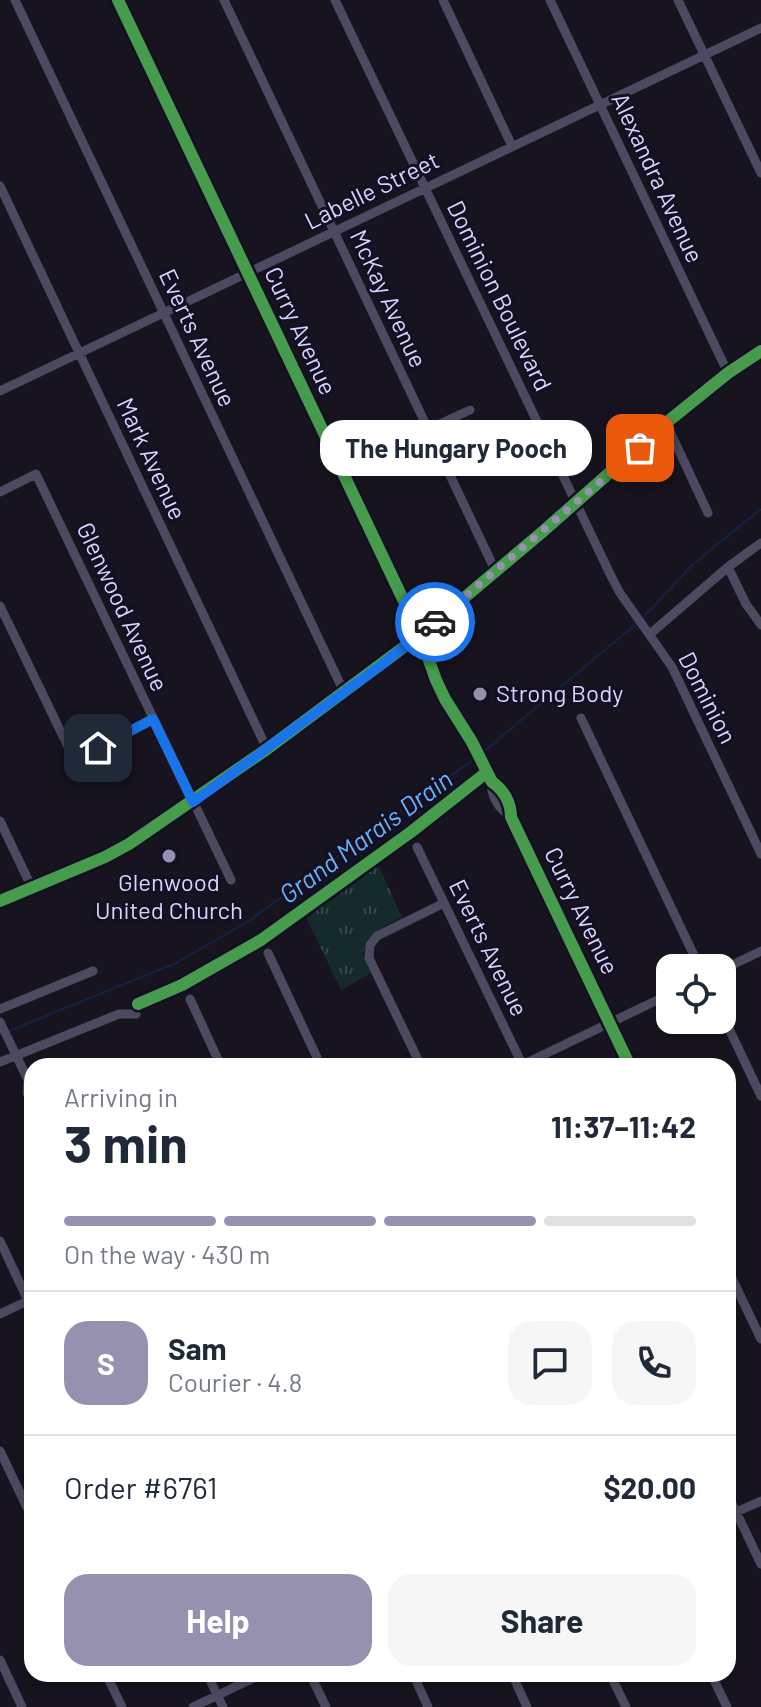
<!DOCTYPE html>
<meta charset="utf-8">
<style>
body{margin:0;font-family:Barlow,sans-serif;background:#f6f6f7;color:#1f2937;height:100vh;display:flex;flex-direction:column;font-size:30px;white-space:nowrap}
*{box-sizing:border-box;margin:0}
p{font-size:26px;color:#747a83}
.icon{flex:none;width:44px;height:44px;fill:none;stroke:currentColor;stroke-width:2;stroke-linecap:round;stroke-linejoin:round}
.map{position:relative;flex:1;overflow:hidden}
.drawer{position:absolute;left:24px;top:1058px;width:712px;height:624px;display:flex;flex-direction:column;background:#fff;border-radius:24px;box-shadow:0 4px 12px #0003}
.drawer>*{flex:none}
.tools{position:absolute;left:656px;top:954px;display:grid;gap:16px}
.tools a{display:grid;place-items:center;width:80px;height:80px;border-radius:16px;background:#fff;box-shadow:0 4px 12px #0003;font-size:40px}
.pin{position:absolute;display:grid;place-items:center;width:68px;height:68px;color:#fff;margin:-34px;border-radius:16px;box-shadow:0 4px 12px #0006}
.courier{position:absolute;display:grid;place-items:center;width:80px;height:80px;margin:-40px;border:6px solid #1a73e8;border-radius:50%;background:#fff;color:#222;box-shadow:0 2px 10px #0007}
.bubble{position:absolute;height:56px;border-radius:24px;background:#fff;box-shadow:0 4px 12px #0003;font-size:26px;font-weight:700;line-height:56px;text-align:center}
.head em{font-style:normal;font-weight:700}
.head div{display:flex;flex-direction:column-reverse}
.head{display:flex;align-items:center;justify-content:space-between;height:136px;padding:0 40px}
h1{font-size:52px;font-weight:700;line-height:60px}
.bar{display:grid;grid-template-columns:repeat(4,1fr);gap:12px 8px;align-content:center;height:96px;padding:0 40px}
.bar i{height:10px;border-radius:6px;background:#e0e1e3}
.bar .selected{background:#9691af}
.bar p{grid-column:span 4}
.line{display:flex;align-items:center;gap:20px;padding:0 40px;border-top:2px solid #e0e1e3}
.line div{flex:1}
.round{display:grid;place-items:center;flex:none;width:84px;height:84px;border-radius:24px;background:#f6f6f7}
.primary-button{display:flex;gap:16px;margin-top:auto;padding:16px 40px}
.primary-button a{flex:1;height:92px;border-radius:24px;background:#9691af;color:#fff;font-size:32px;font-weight:700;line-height:92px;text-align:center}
.primary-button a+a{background:#f6f6f7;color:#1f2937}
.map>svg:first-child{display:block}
.park{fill:url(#park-tufts)}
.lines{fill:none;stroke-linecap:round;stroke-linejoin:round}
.stream{stroke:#112344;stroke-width:2}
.minor{stroke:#4c4a60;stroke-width:9}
.cycleway-casing{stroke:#141024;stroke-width:17}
.cycleway{stroke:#469c4c;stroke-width:12}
.done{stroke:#9691af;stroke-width:8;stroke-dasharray:0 14.4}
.route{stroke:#1a73e8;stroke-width:10}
.poi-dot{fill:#9691af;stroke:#141024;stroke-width:3}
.labels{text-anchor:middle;stroke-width:6;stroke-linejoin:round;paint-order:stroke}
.street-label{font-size:24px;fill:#dad5fd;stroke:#141024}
.poi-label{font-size:24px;fill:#dad5fd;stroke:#141024;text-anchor:start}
.water-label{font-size:26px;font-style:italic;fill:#68b3f8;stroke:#141024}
</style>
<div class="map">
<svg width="761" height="1707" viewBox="0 0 761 1707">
<defs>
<pattern id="park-tufts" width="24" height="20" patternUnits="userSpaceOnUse" patternTransform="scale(2)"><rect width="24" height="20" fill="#142a2b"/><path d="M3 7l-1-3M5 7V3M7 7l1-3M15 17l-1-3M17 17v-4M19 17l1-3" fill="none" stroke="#36484b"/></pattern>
</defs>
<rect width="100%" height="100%" fill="#17141f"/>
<!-- park -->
<path class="park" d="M374 855 402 917C388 925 363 933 364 954 364 960 369 968 371 973L341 990 301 907Z"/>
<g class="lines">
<!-- stream -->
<path class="stream" d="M641 620 693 564 761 509
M482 753 636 624
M9 1031 176 963 247 922 477 757"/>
<!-- minor -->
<path class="minor" d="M15 0 344 692
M118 0 420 635 436 680 445 699 472 742 492 782C504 790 511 803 511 817L630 1066
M224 0 496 572
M335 0 612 578 620 593 672 667 761 854
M443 0 512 146
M550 0 728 373
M678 0 761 173
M0 186 267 749
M0 391 761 28
M666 423 708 513
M342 469 470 410
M0 492 36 474 231 880
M728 567 746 604 761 625
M0 606 75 761 153 719
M650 634 728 567 761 543
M581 718 700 968
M492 782C490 796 499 809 511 817
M0 821 32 888
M417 847 523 1066
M0 901 105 857 129 844 267 749 420 635 540 534 666 423 728 373 761 351
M268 953 321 1066
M722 970 761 951
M190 999 221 1066
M0 1009 93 971
M722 1014 761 1096
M0 1022 28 1080 32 1083
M0 1062 119 1014H136
M421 1066 369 958 370 945 377 936 444 903
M520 1066 670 994
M28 1080 27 1093 32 1103
M0 1241 32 1309
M728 1270 761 1339
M0 1314 32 1299
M0 1451 32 1518
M728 1495 761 1564
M736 1512 761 1501
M0 1660 22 1707
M106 1674 122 1707
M207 1674 223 1707
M310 1674 326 1707
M413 1674 428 1707
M512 1674 527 1707
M610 1674 626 1707
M711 1674 727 1707
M193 1707 262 1674"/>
<!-- cycleway casing -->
<g class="cycleway-casing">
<path id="cycleway" d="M118 0 420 635 436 680 445 699 472 742 492 782C504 790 511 803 511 817L630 1066
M0 901 105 857 129 844 267 749 420 635 540 534 666 423 728 373 761 351
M138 1004 182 985 261 940 411 832 482 776"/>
</g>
<!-- cycleway -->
<use href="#cycleway" class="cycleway"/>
</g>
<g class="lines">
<!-- done -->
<path class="done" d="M435 622 640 448"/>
<!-- route -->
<path class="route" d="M98 748 153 719 193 802 380 666 435 622"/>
</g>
<!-- markers -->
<g class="poi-dot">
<circle cx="480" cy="694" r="8"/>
<circle cx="169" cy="856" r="8"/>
</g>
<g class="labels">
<!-- street labels -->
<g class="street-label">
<text transform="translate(657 178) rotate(65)" y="8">Alexandra Avenue</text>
<text transform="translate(372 191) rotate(-26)" y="8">Labelle Street</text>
<text transform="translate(499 296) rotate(64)" y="8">Dominion Boulevard</text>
<text transform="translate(388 299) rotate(65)" y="8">McKay Avenue</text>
<text transform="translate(300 331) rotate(65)" y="8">Curry Avenue</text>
<text transform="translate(197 338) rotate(65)" y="8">Everts Avenue</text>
<text transform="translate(151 459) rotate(65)" y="8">Mark Avenue</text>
<text transform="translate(122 607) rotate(65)" y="8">Glenwood Avenue</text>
<text transform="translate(707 698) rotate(63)" y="8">Dominion</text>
<text transform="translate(581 911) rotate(64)" y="8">Curry Avenue</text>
<text transform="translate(488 948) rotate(64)" y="8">Everts Avenue</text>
</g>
<!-- poi labels -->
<g class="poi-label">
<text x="496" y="702">Strong Body</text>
<text x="169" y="891" text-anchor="middle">Glenwood<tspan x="169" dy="28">United Church</tspan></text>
</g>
<!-- water labels -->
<g class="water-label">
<text transform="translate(366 837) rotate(-36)" y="9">Grand Marais Drain</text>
</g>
</g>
</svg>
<div class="tools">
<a><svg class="icon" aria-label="locate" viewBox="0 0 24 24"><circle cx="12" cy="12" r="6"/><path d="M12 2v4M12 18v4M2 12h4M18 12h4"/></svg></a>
</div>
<div class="pin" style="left:640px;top:448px;background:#ea580c"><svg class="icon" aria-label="bag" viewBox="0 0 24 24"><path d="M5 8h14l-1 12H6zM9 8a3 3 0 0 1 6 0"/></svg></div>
<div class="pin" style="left:98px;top:748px;background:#1f2937"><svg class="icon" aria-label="home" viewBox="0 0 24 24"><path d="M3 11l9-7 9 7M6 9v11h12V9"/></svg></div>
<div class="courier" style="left:435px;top:622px"><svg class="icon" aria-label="car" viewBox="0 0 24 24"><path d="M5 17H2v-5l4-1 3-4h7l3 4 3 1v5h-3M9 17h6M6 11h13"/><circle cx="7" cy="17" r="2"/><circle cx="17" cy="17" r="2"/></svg></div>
<div class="bubble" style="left:320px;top:420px;width:272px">The Hungary Pooch</div>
<section class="drawer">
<div class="head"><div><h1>3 min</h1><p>Arriving in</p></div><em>11:37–11:42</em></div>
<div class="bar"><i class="selected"></i><i class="selected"></i><i class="selected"></i><i></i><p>On the way · 430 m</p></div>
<div class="line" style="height:144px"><b class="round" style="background:#9691af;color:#fff">S</b><div><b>Sam</b><p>Courier · 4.8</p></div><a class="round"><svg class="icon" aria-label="chat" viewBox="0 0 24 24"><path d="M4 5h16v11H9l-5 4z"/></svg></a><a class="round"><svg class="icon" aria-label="phone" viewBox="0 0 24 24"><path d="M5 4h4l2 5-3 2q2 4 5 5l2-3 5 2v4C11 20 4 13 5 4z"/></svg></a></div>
<div class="line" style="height:104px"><div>Order #6761</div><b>$20.00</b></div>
<div class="primary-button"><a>Help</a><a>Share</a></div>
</section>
</div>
